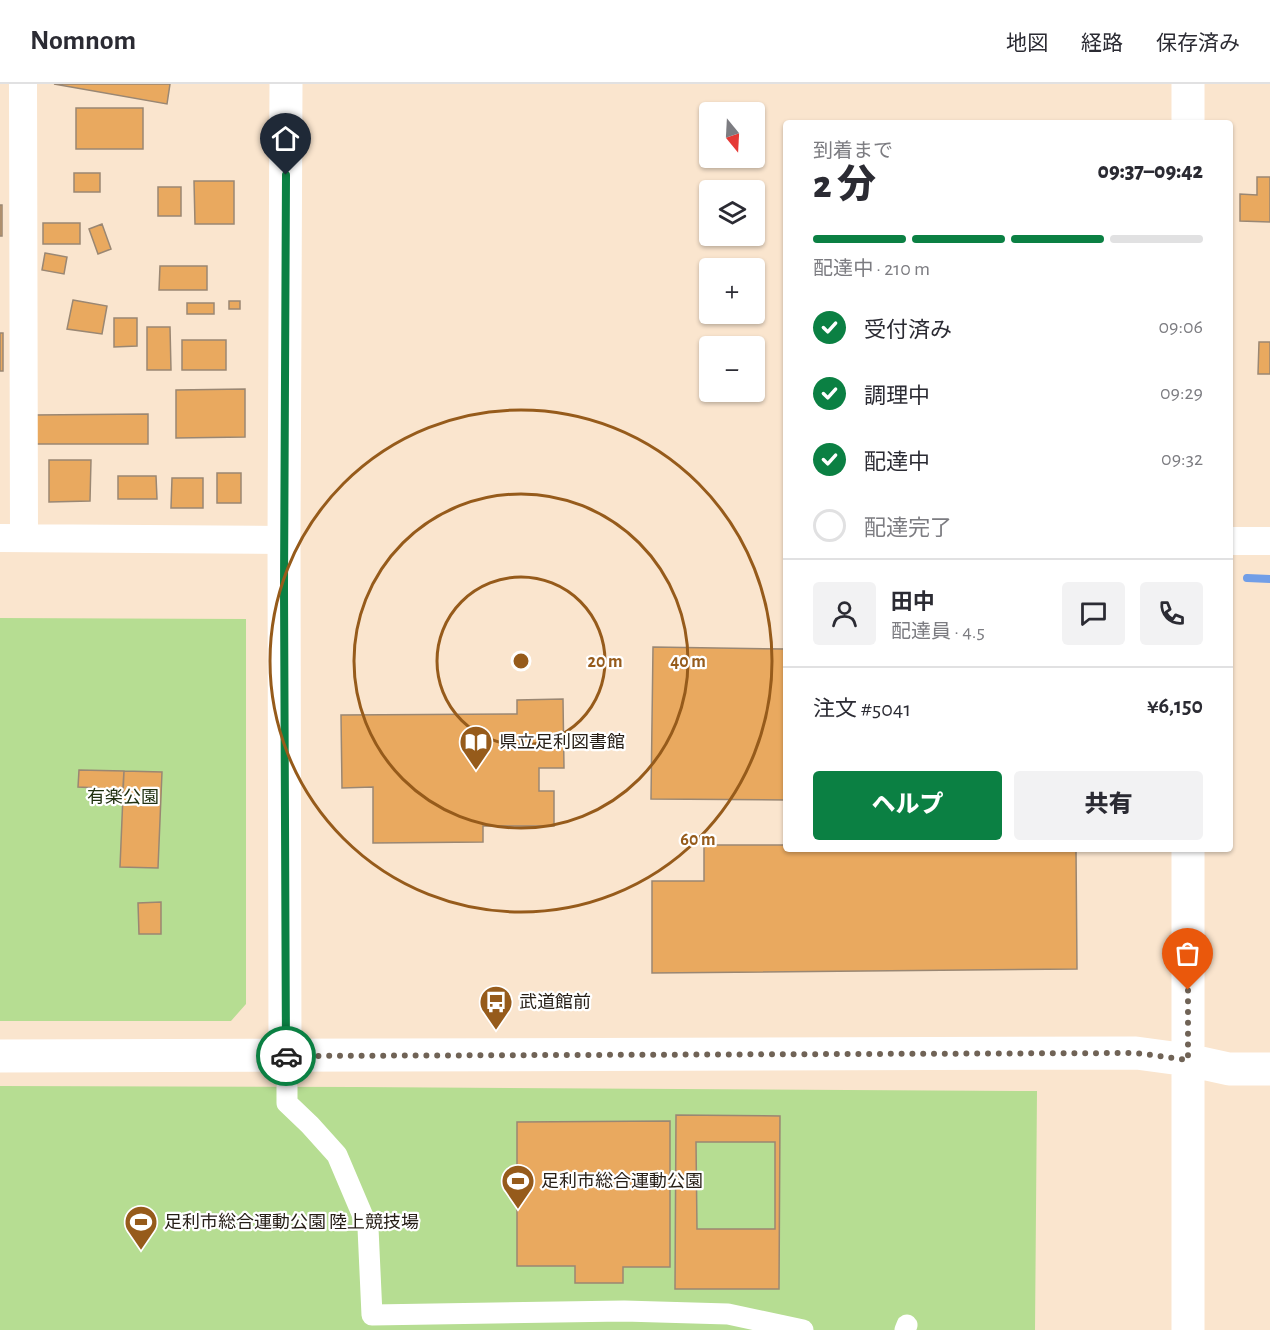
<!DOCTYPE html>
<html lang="ja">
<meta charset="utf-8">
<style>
body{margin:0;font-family:"Alegreya Sans","Noto Sans JP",sans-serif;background:#f2f2f3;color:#2b2b33;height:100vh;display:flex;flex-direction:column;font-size:22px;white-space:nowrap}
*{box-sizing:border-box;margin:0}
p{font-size:20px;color:#7c7c81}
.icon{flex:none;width:33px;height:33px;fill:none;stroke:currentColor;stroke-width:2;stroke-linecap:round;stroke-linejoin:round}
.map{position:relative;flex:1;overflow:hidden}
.panel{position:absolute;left:783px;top:36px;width:450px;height:732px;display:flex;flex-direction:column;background:#fff;border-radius:6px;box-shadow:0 2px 4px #0004}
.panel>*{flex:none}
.needle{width:39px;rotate:162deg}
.fabs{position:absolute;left:699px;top:18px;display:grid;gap:12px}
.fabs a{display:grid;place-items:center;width:66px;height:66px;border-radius:6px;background:#fff;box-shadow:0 2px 4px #0004;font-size:30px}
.pin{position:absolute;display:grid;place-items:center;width:51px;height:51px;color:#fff;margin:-62px -26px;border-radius:50% 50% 50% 0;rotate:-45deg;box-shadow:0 0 6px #0007}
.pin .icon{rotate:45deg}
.courier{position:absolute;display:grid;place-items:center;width:60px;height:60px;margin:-30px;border:4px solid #0b8043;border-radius:50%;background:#fff;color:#222;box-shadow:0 2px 8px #0007}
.headline em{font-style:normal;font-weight:800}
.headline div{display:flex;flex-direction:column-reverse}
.headline{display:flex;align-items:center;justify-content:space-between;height:102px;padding:0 30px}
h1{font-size:39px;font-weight:800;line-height:45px}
.bar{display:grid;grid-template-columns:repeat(4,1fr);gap:9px 6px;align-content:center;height:72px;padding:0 30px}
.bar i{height:8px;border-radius:4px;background:#e1e1e2}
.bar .current{background:#0b8043}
.bar p{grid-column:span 4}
.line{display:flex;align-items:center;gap:15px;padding:0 30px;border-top:2px solid #e1e1e2}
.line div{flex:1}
.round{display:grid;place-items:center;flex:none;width:63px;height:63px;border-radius:6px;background:#f2f2f3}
ol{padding:0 30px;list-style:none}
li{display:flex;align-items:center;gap:18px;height:66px}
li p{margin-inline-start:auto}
li .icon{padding:6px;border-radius:50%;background:#0b8043;color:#fff;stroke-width:4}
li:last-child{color:#7c7c81}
li i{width:33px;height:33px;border:3px solid #e1e1e2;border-radius:50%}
.action{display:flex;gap:12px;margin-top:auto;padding:12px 30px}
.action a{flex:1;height:69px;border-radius:6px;background:#0b8043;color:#fff;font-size:24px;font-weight:800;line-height:69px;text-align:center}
.action a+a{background:#f2f2f3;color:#2b2b33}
header{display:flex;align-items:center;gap:36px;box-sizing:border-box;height:84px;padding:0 30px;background:#fff;border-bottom:2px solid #e1e1e2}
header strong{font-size:28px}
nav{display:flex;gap:33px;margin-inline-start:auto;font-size:21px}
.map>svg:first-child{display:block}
.green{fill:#b6dd92}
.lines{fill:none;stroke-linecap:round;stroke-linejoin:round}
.stream{stroke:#719ee7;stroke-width:8}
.building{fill:#e9a95f;stroke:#9a8773;stroke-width:1.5;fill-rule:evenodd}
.pedestrian{stroke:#fff;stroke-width:21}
.minor{stroke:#fff;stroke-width:28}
.tertiary{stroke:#fff;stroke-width:33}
.done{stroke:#706356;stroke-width:6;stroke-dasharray:0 10.8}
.route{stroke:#0b8043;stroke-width:8}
.ring{fill:none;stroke:#965b1b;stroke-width:3}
.labels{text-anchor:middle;stroke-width:4.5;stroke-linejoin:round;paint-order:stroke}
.poi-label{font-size:18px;fill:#251d15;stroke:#fff;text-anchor:start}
.park-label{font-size:18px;fill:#213110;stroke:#fff}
.centre{fill:#965b1b;stroke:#fff;stroke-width:3}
.ring-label{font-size:18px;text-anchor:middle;font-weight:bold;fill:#965b1b;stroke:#fff;stroke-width:4.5;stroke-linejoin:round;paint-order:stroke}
</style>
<header>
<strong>Nomnom</strong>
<nav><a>地図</a><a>経路</a><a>保存済み</a></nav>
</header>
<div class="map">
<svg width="1270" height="1246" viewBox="0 0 1270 1246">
<rect width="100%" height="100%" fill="#fae5ce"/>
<!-- green -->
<path class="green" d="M0 534 246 535V920L231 937H0Z
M0 1002 356 1003 1037 1007 1035 1246H0Z"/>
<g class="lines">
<!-- stream -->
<path class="stream" d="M1247 494 1270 495"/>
</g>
<!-- building -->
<path class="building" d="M54 0H170L167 20Z
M76 24H143V65H76Z
M74 89H100V108H74Z
M1257 93H1270V138L1240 137V110L1257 111Z
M194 97H234V140H195Z
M158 103H181V132H158Z
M0 121H2V152H0Z
M43 139H80V160H43Z
M102 140 111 165 98 170 89 145Z
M45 169 67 173 64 190 42 186Z
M160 182H207V206H159Z
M73 216 107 222 102 250 67 245Z
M229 217H240V225H229Z
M187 219H214V230H187Z
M114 234H137V262L114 263Z
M147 243H170L171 286H147Z
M0 249H3V287H0Z
M182 256H226V286H182Z
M1259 258H1270V290H1258Z
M245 305V353L176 354V306Z
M148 330V360H34V331Z
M49 376H91L90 417 49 418Z
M217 389H241V419H217Z
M118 392H156L157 415H118Z
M172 394H203V424H171Z
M653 563 786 565V716L651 715Z
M563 615 564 684H539V707H554V742H483V758L373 759V703L342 704 341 631 517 630V616Z
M79 686 124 687 122 717 98 716 99 704 78 703Z
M124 687 162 688 158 784 120 783Z
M704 761H786V765H1076L1077 885 652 889V797H704Z
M161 818V850H139L138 819Z
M676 1031 780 1032 779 1205H675ZM696 1058H775V1145H697Z
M670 1037V1183H623V1199H575V1182H517V1038Z"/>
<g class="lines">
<!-- pedestrian -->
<path class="pedestrian" d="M287 1003V1019L310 1041 337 1071 368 1144 372 1231 624 1227 728 1230 803 1246
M905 1246 907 1241"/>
<!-- minor -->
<path class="minor" d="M23 0 24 454
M0 454 284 456
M1230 457H1270"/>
<!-- tertiary -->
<path class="tertiary" d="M1188 39V0
M1188 765V1246
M0 972 1136 969 1188 976 1229 985H1270
M285 972 284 456 286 0"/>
</g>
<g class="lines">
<!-- done -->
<path class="done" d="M286 972 1136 969 1188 976V906"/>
<!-- route -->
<path class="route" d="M286 91 284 503 286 972"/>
</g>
<!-- distance rings -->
<g class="ring">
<circle cx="521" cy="577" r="84"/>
<circle cx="521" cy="577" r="167"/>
<circle cx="521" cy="577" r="251"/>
</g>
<!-- icons -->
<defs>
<g id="library-pin" transform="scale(1.725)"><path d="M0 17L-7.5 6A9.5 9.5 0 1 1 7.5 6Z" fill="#965b1b" stroke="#fff"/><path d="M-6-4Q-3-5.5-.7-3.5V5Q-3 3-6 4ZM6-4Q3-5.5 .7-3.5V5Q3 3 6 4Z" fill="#fff"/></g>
<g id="bus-pin" transform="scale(1.725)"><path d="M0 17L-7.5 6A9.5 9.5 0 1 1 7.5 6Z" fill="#965b1b" stroke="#fff"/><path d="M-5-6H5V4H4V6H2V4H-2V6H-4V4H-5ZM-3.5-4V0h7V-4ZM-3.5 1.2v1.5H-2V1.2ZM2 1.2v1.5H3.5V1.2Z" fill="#fff"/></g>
<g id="stadium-pin" transform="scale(1.725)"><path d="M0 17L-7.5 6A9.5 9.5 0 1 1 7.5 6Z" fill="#965b1b" stroke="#fff"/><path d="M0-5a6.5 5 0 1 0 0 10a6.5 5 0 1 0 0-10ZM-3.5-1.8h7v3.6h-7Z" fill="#fff"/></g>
</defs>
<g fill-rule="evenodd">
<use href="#library-pin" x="476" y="658"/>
<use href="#bus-pin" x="496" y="918"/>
<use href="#stadium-pin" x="518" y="1097"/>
<use href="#stadium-pin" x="141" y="1138"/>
</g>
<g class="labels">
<!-- poi labels -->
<g class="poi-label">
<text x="499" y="664">県立足利図書館</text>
<text x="519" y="924">武道館前</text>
<text x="541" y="1103">足利市総合運動公園</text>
<text x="164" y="1144">足利市総合運動公園 陸上競技場</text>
</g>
<!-- park labels -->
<g class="park-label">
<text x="123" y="719">有楽公園</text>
</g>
</g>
<circle cx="521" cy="577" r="9" class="centre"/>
<g class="ring-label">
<text x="605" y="583">20 m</text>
<text x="688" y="583">40 m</text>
<text x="698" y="761">60 m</text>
</g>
</svg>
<div class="fabs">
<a><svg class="needle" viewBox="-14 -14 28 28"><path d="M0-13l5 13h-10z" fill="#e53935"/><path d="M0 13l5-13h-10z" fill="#7c7c81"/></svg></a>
<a><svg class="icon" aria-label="layers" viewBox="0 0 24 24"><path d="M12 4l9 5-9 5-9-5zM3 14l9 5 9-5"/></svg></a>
<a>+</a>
<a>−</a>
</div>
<div class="pin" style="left:1188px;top:906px;background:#ea580c"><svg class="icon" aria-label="bag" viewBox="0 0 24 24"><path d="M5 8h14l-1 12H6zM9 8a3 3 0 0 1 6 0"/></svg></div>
<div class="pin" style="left:286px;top:91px;background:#1f2937"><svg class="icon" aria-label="home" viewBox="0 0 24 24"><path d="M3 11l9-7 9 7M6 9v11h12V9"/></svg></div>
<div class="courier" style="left:286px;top:972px"><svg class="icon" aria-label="car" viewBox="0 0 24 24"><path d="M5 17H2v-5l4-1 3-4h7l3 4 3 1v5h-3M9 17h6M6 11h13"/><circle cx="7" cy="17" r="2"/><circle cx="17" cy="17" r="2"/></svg></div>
<section class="panel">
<div class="headline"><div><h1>2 分</h1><p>到着まで</p></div><em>09:37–09:42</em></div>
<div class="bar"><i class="current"></i><i class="current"></i><i class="current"></i><i></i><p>配達中 · 210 m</p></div>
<ol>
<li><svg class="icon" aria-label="check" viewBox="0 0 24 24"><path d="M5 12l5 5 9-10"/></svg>受付済み<p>09:06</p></li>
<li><svg class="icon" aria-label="check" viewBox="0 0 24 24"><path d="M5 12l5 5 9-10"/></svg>調理中<p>09:29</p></li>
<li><svg class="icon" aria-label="check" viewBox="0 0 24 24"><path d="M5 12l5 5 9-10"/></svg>配達中<p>09:32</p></li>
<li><i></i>配達完了</li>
</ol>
<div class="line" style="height:108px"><a class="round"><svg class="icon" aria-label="person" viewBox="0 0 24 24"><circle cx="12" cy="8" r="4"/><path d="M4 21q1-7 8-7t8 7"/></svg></a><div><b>田中</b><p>配達員 · 4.5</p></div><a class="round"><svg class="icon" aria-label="chat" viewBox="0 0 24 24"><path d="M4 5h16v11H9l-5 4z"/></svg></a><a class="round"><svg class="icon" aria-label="phone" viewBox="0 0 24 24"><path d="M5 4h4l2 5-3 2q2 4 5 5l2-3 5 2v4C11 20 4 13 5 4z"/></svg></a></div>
<div class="line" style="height:78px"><div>注文 #5041</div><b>¥6,150</b></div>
<div class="action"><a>ヘルプ</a><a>共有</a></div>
</section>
</div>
